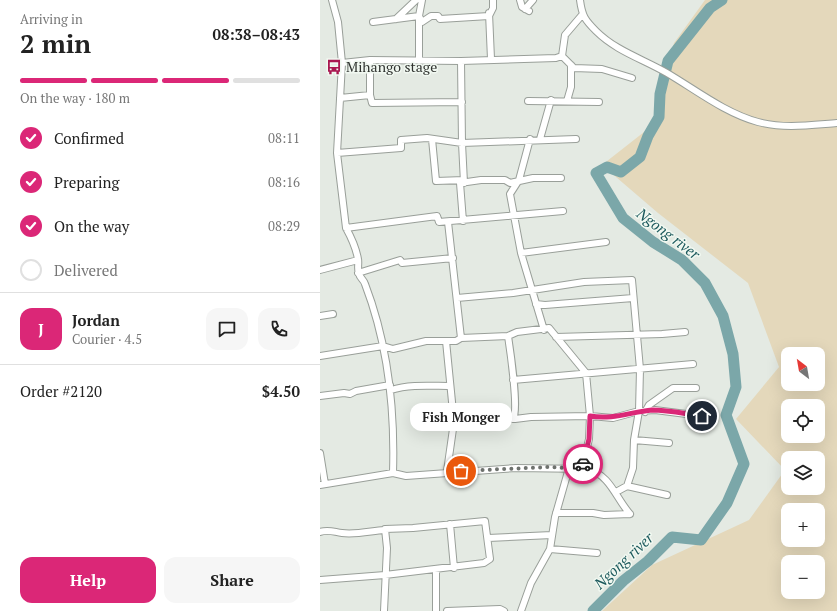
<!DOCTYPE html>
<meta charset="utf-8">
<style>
body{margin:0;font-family:"PT Serif",serif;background:#f6f6f6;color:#222;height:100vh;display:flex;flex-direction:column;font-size:15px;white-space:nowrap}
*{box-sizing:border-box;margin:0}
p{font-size:13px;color:#767676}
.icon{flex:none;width:22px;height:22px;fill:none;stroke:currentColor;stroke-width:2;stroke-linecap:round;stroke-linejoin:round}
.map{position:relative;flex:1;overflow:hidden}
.details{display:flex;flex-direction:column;background:#fff;width:320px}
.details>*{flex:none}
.needle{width:26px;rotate:329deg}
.controls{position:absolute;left:461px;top:347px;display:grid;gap:8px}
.controls a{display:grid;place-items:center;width:44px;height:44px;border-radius:8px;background:#fff;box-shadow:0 4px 16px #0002;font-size:20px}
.pin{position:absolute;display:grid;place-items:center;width:34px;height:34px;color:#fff;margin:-17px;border:2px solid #fff;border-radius:50%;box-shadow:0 1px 4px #0007}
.courier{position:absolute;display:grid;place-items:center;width:40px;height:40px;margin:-20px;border:3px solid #db2777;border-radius:50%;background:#fff;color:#222;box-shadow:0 1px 5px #0007}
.bubble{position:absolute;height:28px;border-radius:12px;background:#fff;box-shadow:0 4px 16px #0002;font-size:13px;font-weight:600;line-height:28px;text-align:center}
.overview em{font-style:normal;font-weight:600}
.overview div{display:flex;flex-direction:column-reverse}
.overview{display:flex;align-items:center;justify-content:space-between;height:68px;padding:0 20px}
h1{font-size:26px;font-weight:600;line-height:30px}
.bar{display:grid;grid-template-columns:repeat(4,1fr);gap:6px 4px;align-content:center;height:48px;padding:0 20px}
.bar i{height:5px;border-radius:3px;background:#e0e0e0}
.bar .current{background:#db2777}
.bar p{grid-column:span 4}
.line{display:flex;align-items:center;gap:10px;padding:0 20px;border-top:1px solid #e0e0e0}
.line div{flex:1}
.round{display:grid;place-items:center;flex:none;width:42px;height:42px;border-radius:12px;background:#f6f6f6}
ol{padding:0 20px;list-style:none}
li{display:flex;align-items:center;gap:12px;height:44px}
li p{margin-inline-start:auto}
li .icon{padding:4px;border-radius:50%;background:#db2777;color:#fff;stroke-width:4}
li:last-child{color:#767676}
li i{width:22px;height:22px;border:2px solid #e0e0e0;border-radius:50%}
.primary-button{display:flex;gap:8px;margin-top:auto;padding:8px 20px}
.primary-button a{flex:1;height:46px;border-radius:12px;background:#db2777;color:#fff;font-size:16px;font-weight:600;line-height:46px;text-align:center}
.primary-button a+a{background:#f6f6f6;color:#222}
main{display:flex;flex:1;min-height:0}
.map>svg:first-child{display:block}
.grass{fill:#e4d8bb;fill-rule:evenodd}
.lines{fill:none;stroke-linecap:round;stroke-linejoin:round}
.river{stroke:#7ba7a9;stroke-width:11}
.minor-casing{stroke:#999f99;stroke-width:8}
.minor{stroke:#fff;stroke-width:6}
.done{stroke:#6e726e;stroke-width:4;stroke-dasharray:0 7.2}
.route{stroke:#db2777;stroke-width:5}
.labels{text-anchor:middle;stroke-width:3;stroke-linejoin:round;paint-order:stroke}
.poi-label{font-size:14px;fill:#2f322f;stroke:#f1f8f1;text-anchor:start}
.water-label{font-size:15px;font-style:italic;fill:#1b595c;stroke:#f1f8f1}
</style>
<main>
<section class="details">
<div class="overview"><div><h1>2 min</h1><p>Arriving in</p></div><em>08:38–08:43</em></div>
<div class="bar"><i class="current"></i><i class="current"></i><i class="current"></i><i></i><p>On the way · 180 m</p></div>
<ol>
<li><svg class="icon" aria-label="check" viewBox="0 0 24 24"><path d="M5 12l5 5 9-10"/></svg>Confirmed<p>08:11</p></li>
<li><svg class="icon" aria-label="check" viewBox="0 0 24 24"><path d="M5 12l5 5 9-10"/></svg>Preparing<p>08:16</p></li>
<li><svg class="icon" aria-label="check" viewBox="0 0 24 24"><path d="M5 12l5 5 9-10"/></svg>On the way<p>08:29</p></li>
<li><i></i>Delivered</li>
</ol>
<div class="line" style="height:72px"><b class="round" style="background:#db2777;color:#fff">J</b><div><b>Jordan</b><p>Courier · 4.5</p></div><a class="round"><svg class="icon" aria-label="chat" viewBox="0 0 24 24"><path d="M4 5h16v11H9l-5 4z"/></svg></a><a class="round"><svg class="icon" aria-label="phone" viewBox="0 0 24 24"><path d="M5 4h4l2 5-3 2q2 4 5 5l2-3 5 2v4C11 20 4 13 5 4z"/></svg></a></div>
<div class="line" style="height:52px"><div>Order #2120</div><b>$4.50</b></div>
<div class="primary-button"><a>Help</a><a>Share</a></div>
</section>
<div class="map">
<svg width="517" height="611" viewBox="0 0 517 611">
<rect width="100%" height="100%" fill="#e4eae3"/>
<!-- grass -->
<path class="grass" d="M385 0H517V611H282L332 565 429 520 465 470 416 419 459 367 428 283 338 213 282 165 333 125 354 43ZM468 354H498V384H468ZM468 406H498V436H468ZM468 458H498V488H468ZM468 510H498V540H468ZM468 562H498V592H468Z"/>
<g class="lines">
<!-- river -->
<path class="river" d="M273 611 303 581 328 561 352 537 381 540 407 503 424 464 406 415 416 387 413 354 403 316 385 283 362 260 333 242 303 218 276 173 287 167 301 172 320 157 328 136 339 117 340 94 348 61 390 8 402 0"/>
<!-- minor casing -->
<g class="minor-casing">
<path id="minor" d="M12 0 18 22 22 63 17 153 26 228C31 237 36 248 38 259 39 263 37 269 39 274 40 278 44 280 45 284 68 344 75 409 73 473
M200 0 202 7 209 11
M260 0C262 16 265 20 276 31 296 51 323 59 347 73 376 90 405 113 438 122 464 129 491 125 517 123
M205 9 213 0
M169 13 171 59
M76 19 96 0
M53 22 99 16 102 22 111 16H118L120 19 169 16 173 8V0
M242 56 254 68 282 69 312 78
M242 56 245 35 262 15
M50 60V95
M99 61V16L102 0
M141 61 142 143 144 183
M22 63 50 60 141 61 236 58 242 56
M20 98 50 95 52 103 142 102
M208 101 279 102
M247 101 251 87V65
M112 139 116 181 144 180
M210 139 199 180 190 194 201 253 224 330
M220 139 231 100
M17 153 81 148V140L107 138 142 143 256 139
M143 221 140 183 161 180H185L190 183 213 178H241
M128 222 141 338
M26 228 117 216 119 222 243 211
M201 253 286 242
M0 270 38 260
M38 273 80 260 82 263 133 258
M137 298 193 293 264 282 312 280 320 369 319 411 314 440 313 468 307 486 296 492
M216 304 225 305 313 298
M0 316 13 314
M188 336C190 349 199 411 193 419H195L211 417 270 416 293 418 319 411 335 410 382 416
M236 337 342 334 365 332
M126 341 134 422 127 471
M0 356 63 346 73 349 106 341H136L141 338 188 336 197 332 229 328 266 373 270 416 269 439 262 469
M193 380 373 364
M71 390C90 384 111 386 130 386
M0 396 24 393 30 394 36 391 70 385
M325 412 329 405 353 388H376
M314 440 349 443
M0 453 5 484
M0 485 73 473 86 476 196 468 268 469C291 476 295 497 310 514
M307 486 347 495
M236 513H273L284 515 310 514
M130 524 134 568
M0 532C8 529 14 532 22 533 35 535 51 531 64 530
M168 538 232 535
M230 549 277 553
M0 580 65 575 164 563 170 559 165 521 93 528 65 529 67 548 64 611
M116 611V569
M127 611 180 609 184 611
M201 611 211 583 230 549 235 517 249 468"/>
</g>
<!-- minor -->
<use href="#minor" class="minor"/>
</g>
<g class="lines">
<!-- done -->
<path class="done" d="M141 471 229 467 262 469 263 464"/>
<!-- route -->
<path class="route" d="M263 464 269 439 270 416C292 420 311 412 332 410 349 410 366 414 382 416"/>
</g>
<!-- icons -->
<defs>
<g id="bus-bare" transform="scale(1.2)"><path d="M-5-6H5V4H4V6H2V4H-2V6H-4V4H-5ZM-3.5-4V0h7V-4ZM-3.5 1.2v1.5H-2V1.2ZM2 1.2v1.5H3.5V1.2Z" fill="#a91750" stroke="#f1f8f1" stroke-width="2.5" paint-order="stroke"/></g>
</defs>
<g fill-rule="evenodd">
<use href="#bus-bare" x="14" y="67"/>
</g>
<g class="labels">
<!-- poi labels -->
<g class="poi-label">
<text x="26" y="72">Mihango stage</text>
</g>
<!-- water labels -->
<g class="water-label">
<text transform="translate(348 234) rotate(37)" y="5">Ngong river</text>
<text transform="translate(304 561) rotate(-43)" y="5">Ngong river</text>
</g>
</g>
</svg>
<div class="controls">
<a><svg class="needle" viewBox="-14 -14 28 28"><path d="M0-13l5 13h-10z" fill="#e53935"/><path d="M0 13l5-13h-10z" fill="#767676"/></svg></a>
<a><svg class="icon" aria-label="locate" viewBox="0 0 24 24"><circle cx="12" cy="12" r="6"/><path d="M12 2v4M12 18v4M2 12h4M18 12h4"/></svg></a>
<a><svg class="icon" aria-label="layers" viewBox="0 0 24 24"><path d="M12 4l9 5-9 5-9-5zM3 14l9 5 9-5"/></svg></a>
<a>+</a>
<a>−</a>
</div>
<div class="pin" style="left:141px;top:471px;background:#ea580c"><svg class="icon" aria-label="bag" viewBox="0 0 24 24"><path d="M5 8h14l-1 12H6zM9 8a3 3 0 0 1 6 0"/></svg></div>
<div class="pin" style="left:382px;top:416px;background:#1f2937"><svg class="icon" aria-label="home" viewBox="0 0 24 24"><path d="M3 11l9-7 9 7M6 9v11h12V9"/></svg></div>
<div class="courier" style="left:263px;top:464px"><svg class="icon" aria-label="car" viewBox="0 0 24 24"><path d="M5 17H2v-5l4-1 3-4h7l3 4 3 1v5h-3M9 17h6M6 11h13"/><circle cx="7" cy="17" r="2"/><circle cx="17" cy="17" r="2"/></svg></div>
<div class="bubble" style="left:90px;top:403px;width:102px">Fish Monger</div>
</div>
</main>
